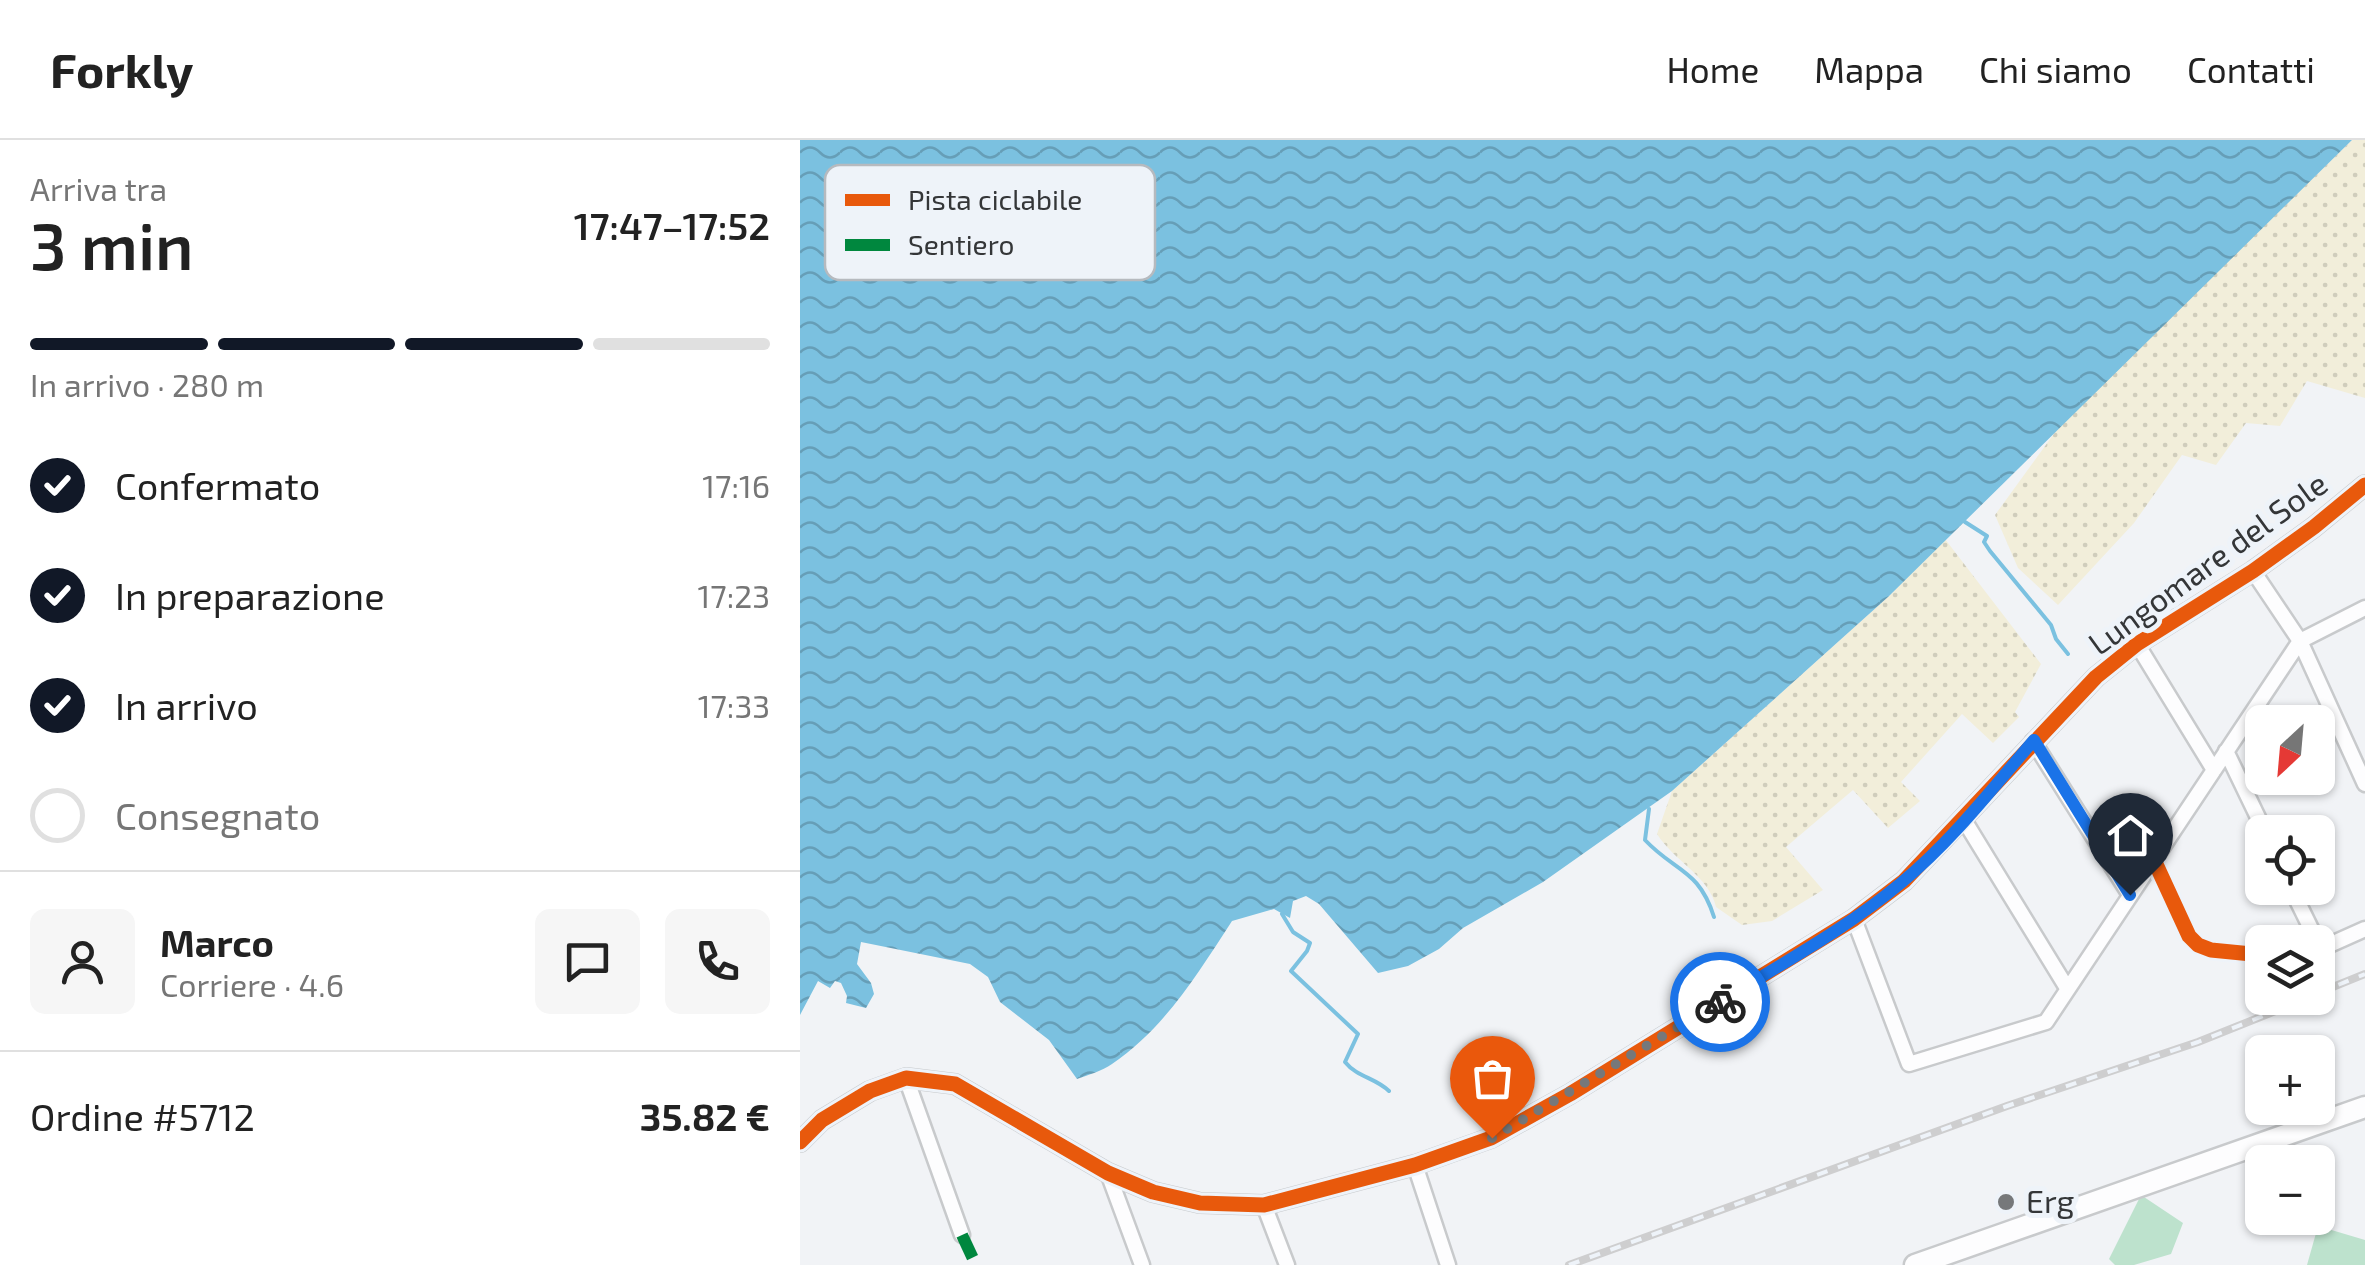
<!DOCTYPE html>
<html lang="it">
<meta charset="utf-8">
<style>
body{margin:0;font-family:"Exo 2",sans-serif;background:#f6f6f6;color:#222;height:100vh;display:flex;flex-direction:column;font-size:38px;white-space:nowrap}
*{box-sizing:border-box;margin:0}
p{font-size:32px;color:#767676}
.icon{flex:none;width:55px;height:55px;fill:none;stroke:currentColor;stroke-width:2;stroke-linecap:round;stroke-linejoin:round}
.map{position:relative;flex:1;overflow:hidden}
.drawer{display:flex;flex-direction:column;background:#fff;width:800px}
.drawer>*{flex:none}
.needle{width:65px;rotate:206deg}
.buttons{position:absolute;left:1445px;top:565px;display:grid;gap:20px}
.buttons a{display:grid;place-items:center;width:90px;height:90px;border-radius:15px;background:#fff;box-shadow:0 2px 8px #0004;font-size:50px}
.pin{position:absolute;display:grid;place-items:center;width:85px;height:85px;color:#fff;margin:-102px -42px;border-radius:50% 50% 50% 0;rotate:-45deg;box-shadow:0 0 10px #0007}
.pin .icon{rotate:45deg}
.courier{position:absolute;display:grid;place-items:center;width:100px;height:100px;margin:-50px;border:8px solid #1a73e8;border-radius:50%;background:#fff;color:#222;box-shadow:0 2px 12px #0007}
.overview em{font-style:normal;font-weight:600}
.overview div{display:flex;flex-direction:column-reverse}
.overview{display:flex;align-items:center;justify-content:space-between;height:170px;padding:0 30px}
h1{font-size:65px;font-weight:600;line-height:75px}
.bar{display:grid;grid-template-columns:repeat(4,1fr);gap:15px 10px;align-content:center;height:120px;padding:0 30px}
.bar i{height:12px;border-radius:8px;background:#e0e0e0}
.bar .on{background:#111827}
.bar p{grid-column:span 4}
.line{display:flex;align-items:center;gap:25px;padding:0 30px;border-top:2px solid #e0e0e0}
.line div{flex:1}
.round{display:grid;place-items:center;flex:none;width:105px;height:105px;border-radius:15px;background:#f6f6f6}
ol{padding:0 30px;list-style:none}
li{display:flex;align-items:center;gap:30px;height:110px}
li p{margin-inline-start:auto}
li .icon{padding:10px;border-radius:50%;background:#111827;color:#fff;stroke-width:4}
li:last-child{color:#767676}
li i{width:55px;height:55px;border:5px solid #e0e0e0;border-radius:50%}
header{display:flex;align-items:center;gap:60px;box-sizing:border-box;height:140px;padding:0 50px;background:#fff;border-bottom:2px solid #e0e0e0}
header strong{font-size:48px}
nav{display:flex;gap:55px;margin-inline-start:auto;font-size:35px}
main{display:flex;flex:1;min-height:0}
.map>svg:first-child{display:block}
.green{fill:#bde2cd}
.sand{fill:url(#sand-dots)}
.water{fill:url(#water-waves)}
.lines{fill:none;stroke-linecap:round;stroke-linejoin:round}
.stream{stroke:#7bc1e0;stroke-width:4}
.minor-casing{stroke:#c8cacc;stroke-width:19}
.tertiary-casing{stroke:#c8cacc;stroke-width:22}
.secondary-casing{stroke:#c8cacc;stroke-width:25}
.minor{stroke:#fdfdfe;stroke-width:14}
.tertiary{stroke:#fdfdfe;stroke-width:18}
.secondary{stroke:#fdfdfe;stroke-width:20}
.rail-casing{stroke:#cececf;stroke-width:8}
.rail{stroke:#eef3f9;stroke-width:4;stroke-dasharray:11;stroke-linecap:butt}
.quiet{stroke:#00873e;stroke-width:12;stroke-dasharray:25 12;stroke-linecap:butt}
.cycleway-casing{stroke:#eef3f9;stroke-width:21}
.cycleway{stroke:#e8590c;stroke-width:15}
.done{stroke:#76787a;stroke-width:10;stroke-dasharray:0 18}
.route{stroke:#1a73e8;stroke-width:12}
.poi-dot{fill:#76787a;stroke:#eef3f9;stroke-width:4}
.labels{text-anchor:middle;stroke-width:10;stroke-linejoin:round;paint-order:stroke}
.street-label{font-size:32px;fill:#343638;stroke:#eef3f9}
.poi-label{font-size:32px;fill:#343638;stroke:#eef3f9;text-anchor:start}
.key{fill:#eef3f9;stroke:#b6babf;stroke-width:2.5}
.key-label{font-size:28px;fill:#343638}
</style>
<header>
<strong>Forkly</strong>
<nav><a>Home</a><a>Mappa</a><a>Chi siamo</a><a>Contatti</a></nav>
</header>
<main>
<section class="drawer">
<div class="overview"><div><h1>3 min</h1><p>Arriva tra</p></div><em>17:47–17:52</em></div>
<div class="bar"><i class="on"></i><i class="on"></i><i class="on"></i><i></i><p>In arrivo · 280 m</p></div>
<ol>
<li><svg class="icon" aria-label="check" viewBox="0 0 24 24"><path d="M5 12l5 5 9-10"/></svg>Confermato<p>17:16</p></li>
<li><svg class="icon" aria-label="check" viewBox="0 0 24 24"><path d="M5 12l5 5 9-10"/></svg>In preparazione<p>17:23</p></li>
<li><svg class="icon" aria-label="check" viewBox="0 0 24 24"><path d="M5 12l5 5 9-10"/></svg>In arrivo<p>17:33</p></li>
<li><i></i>Consegnato</li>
</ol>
<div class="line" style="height:180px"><a class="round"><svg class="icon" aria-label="person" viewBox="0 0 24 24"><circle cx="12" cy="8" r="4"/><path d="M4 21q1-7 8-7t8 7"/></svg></a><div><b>Marco</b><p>Corriere · 4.6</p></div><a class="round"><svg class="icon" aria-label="chat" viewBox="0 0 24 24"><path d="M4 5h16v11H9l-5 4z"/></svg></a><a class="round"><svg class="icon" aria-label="phone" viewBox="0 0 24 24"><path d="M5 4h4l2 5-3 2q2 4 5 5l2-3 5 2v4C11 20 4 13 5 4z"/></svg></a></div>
<div class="line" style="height:130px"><div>Ordine #5712</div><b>35.82 €</b></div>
</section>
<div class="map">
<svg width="1565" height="1125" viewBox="0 0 1565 1125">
<defs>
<pattern id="sand-dots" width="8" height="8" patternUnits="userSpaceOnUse" patternTransform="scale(2.5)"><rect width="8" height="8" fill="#f2eeda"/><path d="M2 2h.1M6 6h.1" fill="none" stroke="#d0cdbc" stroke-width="1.8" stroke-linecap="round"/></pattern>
<pattern id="water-waves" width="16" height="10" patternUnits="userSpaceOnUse" patternTransform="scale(2.5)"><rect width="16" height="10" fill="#7bc1e0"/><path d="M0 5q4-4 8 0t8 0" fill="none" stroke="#669eb7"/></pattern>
</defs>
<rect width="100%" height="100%" fill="#f1f3f6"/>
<!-- green -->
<path class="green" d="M1341 1055 1383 1083 1371 1114 1334 1125H1315L1309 1119Z
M1518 1086 1565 1100V1125H1507Z"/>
<!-- sand -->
<path class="sand" d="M1552 0H1565V258L1507 241 1480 286 1446 283 1416 325 1382 315 1334 383 1258 465 1218 428 1195 375 1261 284Z
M1145 399 1241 524 1215 572 1219 577 1193 603 1162 574 1101 642 1120 661 1088 688 1053 650 986 707 1023 750 972 781 942 785 916 767C909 736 874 721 857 694L872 651 1088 457Z"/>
<!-- water -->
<path class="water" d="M0 0H1552L1088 457 872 651 743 742 663 788 639 809 608 826 578 833 519 764 506 756 493 761 490 778 474 769 432 781C398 833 365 888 312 924 302 931 288 935 277 939L249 900 200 862 188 837 170 824 61 802 57 824 71 843 74 854 66 868 46 863 47 856 41 843 35 841 30 848 18 841 0 875Z"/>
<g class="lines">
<!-- stream -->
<path class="stream" d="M1165 382 1187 396 1184 402 1190 411 1251 485 1256 499 1268 514
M849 669 845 700C875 732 899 729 914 777
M482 774 493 792 510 803 507 811 491 831 558 894 545 922C557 937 576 938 589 951"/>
<!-- minor casing -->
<g class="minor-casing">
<path id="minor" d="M1453 431 1500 501 1565 644
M1337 504 1414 630
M1233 601 1330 755
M1426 611 1465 692
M1164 680 1267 848
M1354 720 1389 796 1398 805 1411 810 1462 815
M1491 748 1521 809
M1054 779 1109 924 1246 882 1500 501 1565 468
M1518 810 1565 789
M106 938 162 1095
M615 1025 648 1125
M308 1033 342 1125
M464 1065 487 1125"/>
</g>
<!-- tertiary casing -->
<g class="tertiary-casing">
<path id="tertiary" d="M0 1002 22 980 70 951 106 938 155 944 308 1033 353 1052 400 1063 464 1065 615 1025 691 998 770 954 1054 779 1104 741 1296 537 1337 504 1453 431 1514 387 1565 345"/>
</g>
<!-- secondary casing -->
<g class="secondary-casing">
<path id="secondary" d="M1115 1125 1565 967"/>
</g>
<!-- minor -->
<use href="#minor" class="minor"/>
<!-- tertiary -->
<use href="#tertiary" class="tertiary"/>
<!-- secondary -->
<use href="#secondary" class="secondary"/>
<!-- rail casing -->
<g class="rail-casing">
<path id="rail" d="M1518 853 1565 834
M769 1125 1207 966 1398 902 1508 858"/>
</g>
<!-- rail -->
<use href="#rail" class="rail"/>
<!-- quiet -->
<path class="quiet" d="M162 1095 176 1125"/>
<!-- cycleway casing -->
<g class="cycleway-casing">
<path id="cycleway" d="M1354 720 1389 796 1398 805 1411 810 1462 815
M0 1002 22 980 70 951 106 938 155 944 308 1033 353 1052 400 1063 464 1065 615 1025 691 998 770 954 1054 779 1104 741 1296 537 1337 504 1453 431 1514 387 1565 345"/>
</g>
<!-- cycleway -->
<use href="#cycleway" class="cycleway"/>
</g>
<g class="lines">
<!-- done -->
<path class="done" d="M692 998 920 862"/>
<!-- route -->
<path class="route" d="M920 862C981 824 1046 789 1101 743 1151 702 1192 649 1234 600L1330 755"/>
</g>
<!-- markers -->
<circle class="poi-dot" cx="1206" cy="1062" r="10"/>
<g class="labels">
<!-- street labels -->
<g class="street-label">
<text transform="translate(1408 424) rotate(-36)" y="11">Lungomare del Sole</text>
</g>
<!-- poi labels -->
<g class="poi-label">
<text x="1226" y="1073">Erg</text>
</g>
</g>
<!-- legend -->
<rect x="25" y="25" width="330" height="115" rx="15" class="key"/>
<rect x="45" y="54" width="45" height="12" fill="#e8590c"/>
<rect x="45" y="99" width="45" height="12" fill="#00873e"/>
<g class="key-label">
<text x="108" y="70">Pista ciclabile</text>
<text x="108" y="115">Sentiero</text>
</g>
</svg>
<div class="buttons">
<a><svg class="needle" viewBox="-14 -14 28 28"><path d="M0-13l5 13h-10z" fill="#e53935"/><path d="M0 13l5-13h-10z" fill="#767676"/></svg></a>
<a><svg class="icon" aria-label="locate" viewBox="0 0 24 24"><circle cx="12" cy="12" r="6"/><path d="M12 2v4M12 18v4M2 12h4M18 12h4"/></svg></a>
<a><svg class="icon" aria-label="layers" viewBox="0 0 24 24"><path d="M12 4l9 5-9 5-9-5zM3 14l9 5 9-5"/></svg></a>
<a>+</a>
<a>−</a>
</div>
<div class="pin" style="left:692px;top:998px;background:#ea580c"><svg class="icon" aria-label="bag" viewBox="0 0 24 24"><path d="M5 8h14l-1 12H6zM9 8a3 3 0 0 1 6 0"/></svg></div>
<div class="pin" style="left:1330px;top:755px;background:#1f2937"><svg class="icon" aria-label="home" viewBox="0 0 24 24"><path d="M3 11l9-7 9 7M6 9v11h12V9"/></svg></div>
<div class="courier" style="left:920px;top:862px"><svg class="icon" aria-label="bike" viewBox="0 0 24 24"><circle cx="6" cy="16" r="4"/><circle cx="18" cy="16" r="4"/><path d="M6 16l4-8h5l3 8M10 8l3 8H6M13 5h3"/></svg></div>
</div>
</main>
